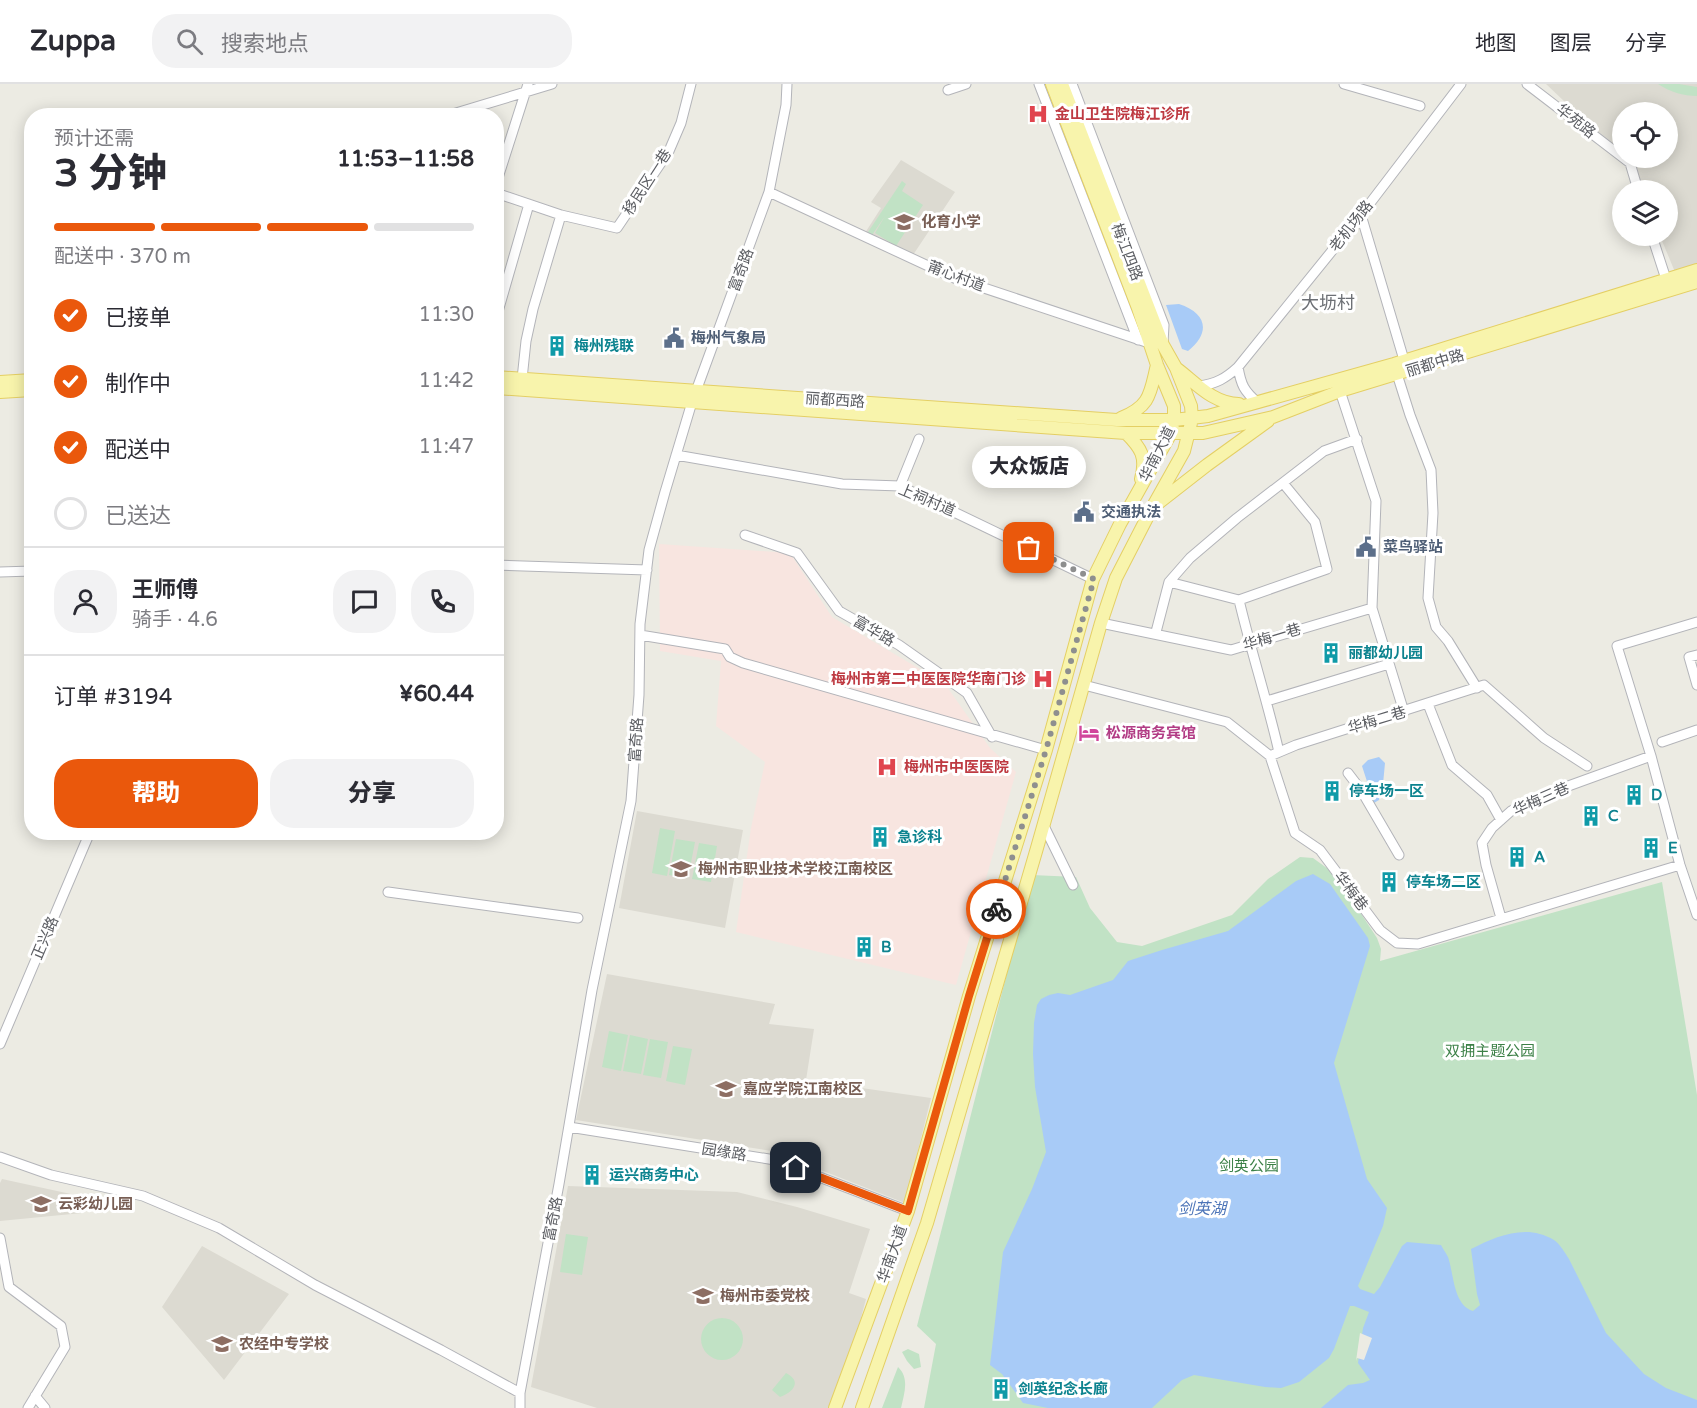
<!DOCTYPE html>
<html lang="zh">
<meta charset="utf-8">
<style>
body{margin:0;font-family:"Varela Round","Noto Sans SC",sans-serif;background:#f2f2f3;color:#2b2b33;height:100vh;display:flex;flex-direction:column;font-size:22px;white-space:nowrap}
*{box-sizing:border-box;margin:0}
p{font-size:20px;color:#7c7c81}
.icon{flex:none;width:33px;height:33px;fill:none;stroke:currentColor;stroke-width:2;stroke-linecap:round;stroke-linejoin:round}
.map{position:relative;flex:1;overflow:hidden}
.sheet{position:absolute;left:24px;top:24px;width:480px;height:732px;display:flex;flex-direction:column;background:#fff;border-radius:24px;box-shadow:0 3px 15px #0003}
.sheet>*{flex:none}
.fabs{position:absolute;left:1612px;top:18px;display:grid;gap:12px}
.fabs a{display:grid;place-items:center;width:66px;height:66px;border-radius:50%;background:#fff;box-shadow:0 3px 15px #0003;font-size:30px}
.pin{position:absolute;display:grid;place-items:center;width:51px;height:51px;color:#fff;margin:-26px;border-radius:12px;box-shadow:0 3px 9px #0006}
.courier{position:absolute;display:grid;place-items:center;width:60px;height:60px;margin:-30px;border:4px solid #ea580c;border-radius:50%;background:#fff;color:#222;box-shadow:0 2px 8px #0007}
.bubble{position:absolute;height:42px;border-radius:21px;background:#fff;box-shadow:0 3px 15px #0003;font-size:20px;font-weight:800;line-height:42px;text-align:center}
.overview em{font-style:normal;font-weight:800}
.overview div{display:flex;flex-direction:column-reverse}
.overview{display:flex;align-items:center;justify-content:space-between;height:102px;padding:0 30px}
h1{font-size:39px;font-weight:800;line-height:45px}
.bar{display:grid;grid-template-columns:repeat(4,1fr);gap:9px 6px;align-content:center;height:72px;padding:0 30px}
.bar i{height:8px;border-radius:4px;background:#e1e1e2}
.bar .active{background:#ea580c}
.bar p{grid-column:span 4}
.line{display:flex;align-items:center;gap:15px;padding:0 30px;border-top:2px solid #e1e1e2}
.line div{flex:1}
.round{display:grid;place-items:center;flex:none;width:63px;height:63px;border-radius:24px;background:#f2f2f3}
ol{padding:0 30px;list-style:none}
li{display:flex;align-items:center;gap:18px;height:66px}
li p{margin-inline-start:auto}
li .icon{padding:6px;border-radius:50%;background:#ea580c;color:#fff;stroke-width:4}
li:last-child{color:#7c7c81}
li i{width:33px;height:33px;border:3px solid #e1e1e2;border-radius:50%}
.primary-button{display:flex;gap:12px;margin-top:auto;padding:12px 30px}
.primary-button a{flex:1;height:69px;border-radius:24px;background:#ea580c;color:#fff;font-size:24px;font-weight:800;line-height:69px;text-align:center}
.primary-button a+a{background:#f2f2f3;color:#2b2b33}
header{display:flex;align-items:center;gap:36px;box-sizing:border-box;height:84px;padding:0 30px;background:#fff;border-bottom:2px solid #e1e1e2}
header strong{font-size:28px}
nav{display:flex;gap:33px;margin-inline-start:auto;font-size:21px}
.search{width:420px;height:54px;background:#f2f2f3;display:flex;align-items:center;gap:15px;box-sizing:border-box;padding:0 21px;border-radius:24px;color:#7c7c81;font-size:22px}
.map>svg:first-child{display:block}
.education{fill:#dcdad1}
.medical{fill:#f8e5e0}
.green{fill:#c1e2c5}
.water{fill:#a8cbf7}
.pier{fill:#ecebe3}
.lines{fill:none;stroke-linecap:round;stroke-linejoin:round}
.minor-casing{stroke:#b3b4b9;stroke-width:11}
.major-casing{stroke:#e4cf64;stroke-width:14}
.minor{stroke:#fff;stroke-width:9}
.major{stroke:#f8f4ac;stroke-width:12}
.done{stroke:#8e8f8f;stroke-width:6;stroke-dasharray:0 10.8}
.route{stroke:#ea580c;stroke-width:8}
.labels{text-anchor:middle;stroke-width:6;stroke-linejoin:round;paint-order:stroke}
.health-label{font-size:15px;font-weight:bold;fill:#be3a42;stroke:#fff;text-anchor:start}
.street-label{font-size:15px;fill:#5b5d62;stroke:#fff}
.education-label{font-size:15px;font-weight:bold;fill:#785e54;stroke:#fff;text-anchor:start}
.service-label{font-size:15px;font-weight:bold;fill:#4e5e75;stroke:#fff;text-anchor:start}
.culture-label{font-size:15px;font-weight:bold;fill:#0d838f;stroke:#fff;text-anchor:start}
.hotel-label{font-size:15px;font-weight:bold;fill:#b23c85;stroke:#fff;text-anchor:start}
.park-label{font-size:15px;fill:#3c8047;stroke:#fff}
.water-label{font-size:16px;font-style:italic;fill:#4d75b8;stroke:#fff}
.quarter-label{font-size:18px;fill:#6c6f74;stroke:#fff}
</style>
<header>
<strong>Zuppa</strong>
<div class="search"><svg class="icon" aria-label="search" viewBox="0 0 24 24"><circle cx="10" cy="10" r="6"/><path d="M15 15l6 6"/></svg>搜索地点</div>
<nav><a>地图</a><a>图层</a><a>分享</a></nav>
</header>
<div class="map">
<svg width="1697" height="1324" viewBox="0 0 1697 1324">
<rect width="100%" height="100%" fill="#ecebe3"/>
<!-- education -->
<path class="education" d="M1546 0H1697V180L1675 188 1660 152H1668V106H1641L1624 74H1668V28H1623V73Z
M901 76 955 108 911 174 863 152 881 124 871 118Z
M637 727 743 746 725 844 619 824Z
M607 890 775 920 769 940 814 945 806 996 931 1014 905 1119 772 1067 576 1036Z
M2 1095 80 1112 82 1129 0 1137V1099Z
M568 1102 737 1108 797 1123 870 1145 849 1209 866 1215 837 1324H597L531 1303Z
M202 1162 289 1210 224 1296 162 1223Z"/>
<!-- medical -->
<path class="medical" d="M659 460 790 469 832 533 945 600 990 664 1016 688 956 901 736 848 751 744 765 678 716 642 721 577 660 567Z"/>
<!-- green -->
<path class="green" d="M1658 0H1679L1697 3V12C1683 12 1670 8 1658 0Z
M902 97 906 100 902 107 923 121 896 162 875 149 885 132 870 154 866 151Z
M660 744 675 747 667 792 652 789Z
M676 755 695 758 688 794 669 791Z
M699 759 717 762 711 798 692 795Z
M1300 773 1313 774 1335 790 1377 854 1381 865 1380 877 1662 798 1697 1011V1324H924L936 1260 917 1242 1032 791 1076 793 1090 824 1117 858 1142 862 1232 831 1268 795Z
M609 947 628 951 621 987 602 983Z
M630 951 648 955 641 990 623 987Z
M650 955 668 958 661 994 643 991Z
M673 962 692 965 685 1001 666 997Z
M566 1150 588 1153 582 1191 560 1188Z
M701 1255a21 21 0 1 1 42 0a21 21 0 1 1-42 0Z
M908 1265 919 1270 921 1283 914 1285 907 1277 902 1268Z
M898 1283C910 1294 904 1310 901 1324H882Z
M786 1289C802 1297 794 1308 780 1313L772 1306Z"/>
<!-- water -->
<path class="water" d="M1179 220C1207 229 1211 249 1188 267L1182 265 1166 221Z
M1379 673 1385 679 1383 700 1379 716 1374 719 1362 682 1368 676Z
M1313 790 1330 800 1368 854 1370 862 1334 979 1367 1095 1387 1124 1383 1142 1358 1202 1360 1205 1374 1210 1380 1203 1402 1162 1407 1158 1441 1161C1443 1165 1446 1169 1448 1173 1454 1190 1453 1221 1473 1227L1480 1221 1477 1210 1471 1165C1496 1152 1527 1139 1554 1156 1560 1160 1565 1169 1569 1175L1606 1249 1644 1290 1666 1304 1697 1316V1324H1321L1348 1301 1363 1299 1370 1296 1358 1279 1363 1244 1369 1228 1354 1222H1350L1334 1265 1329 1274 1299 1298 1281 1304 1265 1303 1194 1291 1182 1296 1152 1324H1048L1023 1319 1002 1290 990 1281 1003 1168 1032 1105 1046 1068 1035 1003 1033 970 1034 939 1037 921 1041 915 1049 911 1058 909 1070 911 1113 896 1128 877 1162 866 1228 847 1296 797Z"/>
<!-- pier -->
<path class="pier" d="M1360 1249 1372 1254 1364 1276 1357 1274 1356 1277Z"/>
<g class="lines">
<!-- minor casing -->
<g class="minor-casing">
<path id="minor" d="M1039 0 1138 256
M1072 0 1164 241 1163 259
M1344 0 1420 22
M1527 0 1630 79 1638 106
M948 6 966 0
M446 32 552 0
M496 100 528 0
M769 108 954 194 1149 259
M496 109 561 131 617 144 669 67 681 39 691 0
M1361 131 1404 276
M1652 152 1666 195
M497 231 529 120
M1238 283C1241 301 1244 307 1258 319
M1397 290 1410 331 1431 386 1433 429 1428 514 1436 543 1448 557 1477 604
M522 295 526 257 533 225 561 131
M1199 302C1216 300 1226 294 1238 283L1361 131 1461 0
M1340 307 1376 417 1372 524 1404 628
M676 371 842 400 900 402 1093 495
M900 402 919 355
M745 451 797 469 839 527 899 561 967 609 992 653
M496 481 647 486
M0 488 32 487
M1169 498 1239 516 1327 485 1315 438 1283 399
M1239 516C1251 567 1267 616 1279 668
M1697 538 1617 562 1651 672 1680 781 1697 831
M1101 539 1231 566 1372 524
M1156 548 1169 498 1190 474 1237 434 1324 367 1357 355
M640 551 725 565 730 573 743 579 1046 666
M1697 571 1689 573 1697 601
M1084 601 1227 638 1270 672 1295 749 1320 766 1380 846 1397 859 1418 860 1680 781
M1267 617 1389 580
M1428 620 1452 681 1487 711 1501 736
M1662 658 1697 646
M1270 672 1296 661 1484 601 1544 654 1587 682
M1348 689 1361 706 1399 771
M1044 742 1073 801
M388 808 578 834
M1501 834 1486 781 1482 759 1492 744 1511 727 1549 709 1651 672
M0 960 90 748
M569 1043 775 1076 908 1127
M0 1073 51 1091 143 1112 219 1144 315 1201 441 1266 520 1309
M0 1154 9 1203 61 1242 65 1263 28 1324
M35 1312 45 1324
M520 1324V1309L559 1100 592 906 631 717 639 611 640 540 649 466 665 408 692 318 769 108 786 21 787 0"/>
</g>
<!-- major casing -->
<g class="major-casing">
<path id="major" d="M1176 284C1195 298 1213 320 1239 320
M496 293 1117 336H1174L1208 332 1394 280 1697 186
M0 298 32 296
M496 304 1126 349H1203L1273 333 1340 307 1697 198
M0 308 32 306
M1121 334C1151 322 1150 309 1157 281
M1126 349C1141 364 1147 373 1141 395
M1157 420 1207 381 1268 337
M835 1324 908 1127 969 912 1046 666 1093 495 1120 440 1171 349 1174 336V322L1157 281 1138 224 1052 0
M862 1324 927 1139 1037 764 1101 539 1116 494 1152 424 1184 367 1192 335 1191 322 1176 284 1163 261 1062 0"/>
</g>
<!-- minor -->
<use href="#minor" class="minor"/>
<!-- major -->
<use href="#major" class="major"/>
</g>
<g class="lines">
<!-- done -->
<path class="done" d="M996 825 1046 666 1094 495 1029 464"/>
<!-- route -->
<path class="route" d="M796 1084 908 1127 969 912 996 825"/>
</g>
<!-- icons -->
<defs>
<g id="hospital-bare" transform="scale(1.62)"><path d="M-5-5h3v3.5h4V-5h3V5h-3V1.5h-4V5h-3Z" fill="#e0444e" stroke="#fff" stroke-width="2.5" paint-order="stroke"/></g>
<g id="school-bare" transform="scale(1.62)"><path d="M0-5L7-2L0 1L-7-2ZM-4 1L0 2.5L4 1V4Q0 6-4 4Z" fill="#8d6e63" stroke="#fff" stroke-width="2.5" paint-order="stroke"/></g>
<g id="civic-bare" transform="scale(1.62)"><path d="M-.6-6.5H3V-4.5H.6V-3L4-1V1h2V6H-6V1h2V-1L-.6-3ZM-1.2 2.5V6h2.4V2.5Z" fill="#5c6f8a" stroke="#fff" stroke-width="2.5" paint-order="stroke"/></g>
<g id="building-bare" transform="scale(1.62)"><path d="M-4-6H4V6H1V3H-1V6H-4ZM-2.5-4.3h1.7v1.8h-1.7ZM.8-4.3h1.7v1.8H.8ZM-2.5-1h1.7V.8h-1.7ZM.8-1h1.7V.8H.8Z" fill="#0f9aa8" stroke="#fff" stroke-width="2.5" paint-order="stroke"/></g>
<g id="hotel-bare" transform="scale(1.62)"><path d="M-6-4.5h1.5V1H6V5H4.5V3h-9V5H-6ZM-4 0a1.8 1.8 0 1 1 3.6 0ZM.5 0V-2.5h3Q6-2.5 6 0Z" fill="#d1479c" stroke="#fff" stroke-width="2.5" paint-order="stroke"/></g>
<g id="university-bare" transform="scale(1.62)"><path d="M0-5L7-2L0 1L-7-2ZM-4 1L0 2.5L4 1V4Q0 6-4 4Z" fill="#8d6e63" stroke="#fff" stroke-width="2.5" paint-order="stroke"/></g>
</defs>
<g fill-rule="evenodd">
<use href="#hospital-bare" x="1038" y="30"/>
<use href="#school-bare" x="904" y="138"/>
<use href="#civic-bare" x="674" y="254"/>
<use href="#building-bare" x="557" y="262"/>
<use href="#civic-bare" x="1084" y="428"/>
<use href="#civic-bare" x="1366" y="463"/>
<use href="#building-bare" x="1331" y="569"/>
<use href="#hospital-bare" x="1043" y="595"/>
<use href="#hotel-bare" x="1089" y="649"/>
<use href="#hospital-bare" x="887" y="683"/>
<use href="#building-bare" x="1332" y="707"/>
<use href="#building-bare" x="1634" y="711"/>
<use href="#building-bare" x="1591" y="732"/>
<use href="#building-bare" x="880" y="753"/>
<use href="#building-bare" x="1651" y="764"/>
<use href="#building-bare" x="1517" y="773"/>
<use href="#school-bare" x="681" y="785"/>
<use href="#building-bare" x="1389" y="798"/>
<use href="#building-bare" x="864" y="863"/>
<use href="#university-bare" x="726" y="1005"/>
<use href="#building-bare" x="592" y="1091"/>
<use href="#school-bare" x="41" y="1120"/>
<use href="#university-bare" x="703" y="1212"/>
<use href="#university-bare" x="222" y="1260"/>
<use href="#building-bare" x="1001" y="1305"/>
</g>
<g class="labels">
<!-- health labels -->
<g class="health-label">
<text x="1055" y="35">金山卫生院梅江诊所</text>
<text x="1026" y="600" text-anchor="end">梅州市第二中医医院华南门诊</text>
<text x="904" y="688">梅州市中医医院</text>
</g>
<!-- street labels -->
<g class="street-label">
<text transform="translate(1576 37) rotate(38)" y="5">华苑路</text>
<text transform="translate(647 98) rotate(-57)" y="5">移民区一巷</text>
<text transform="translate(1351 142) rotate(-52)" y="5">老机场路</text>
<text transform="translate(1127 168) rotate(69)" y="5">梅江四路</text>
<text transform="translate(741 186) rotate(-70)" y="5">富奇路</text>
<text transform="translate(956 192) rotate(21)" y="5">莆心村道</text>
<text transform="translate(1435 279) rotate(-17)" y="5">丽都中路</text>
<text transform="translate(835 316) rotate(4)" y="5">丽都西路</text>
<text transform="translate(1157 370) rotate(-63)" y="5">华南大道</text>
<text transform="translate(927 416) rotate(23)" y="5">上祠村道</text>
<text transform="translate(874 547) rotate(30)" y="5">富华路</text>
<text transform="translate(1272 553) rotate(-17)" y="5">华梅一巷</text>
<text transform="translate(1377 636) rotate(-17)" y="5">华梅二巷</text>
<text transform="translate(636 656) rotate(-86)" y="5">富奇路</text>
<text transform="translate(1541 715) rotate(-24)" y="5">华梅三巷</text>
<text transform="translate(1351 807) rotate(53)" y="5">华梅巷</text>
<text transform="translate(45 854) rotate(-67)" y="5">正兴路</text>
<text transform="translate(724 1068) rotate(9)" y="5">园缘路</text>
<text transform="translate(553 1135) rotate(-79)" y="5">富奇路</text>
<text transform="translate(892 1170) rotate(-70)" y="5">华南大道</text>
</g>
<!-- education labels -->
<g class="education-label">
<text x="921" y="143">化育小学</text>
<text x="698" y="790">梅州市职业技术学校江南校区</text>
<text x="743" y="1010">嘉应学院江南校区</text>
<text x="58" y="1125">云彩幼儿园</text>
<text x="720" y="1217">梅州市委党校</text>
<text x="239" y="1265">农经中专学校</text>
</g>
<!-- service labels -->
<g class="service-label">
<text x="691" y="259">梅州气象局</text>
<text x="1101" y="433">交通执法</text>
<text x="1383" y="468">菜鸟驿站</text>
</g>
<!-- culture labels -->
<g class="culture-label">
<text x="574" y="267">梅州残联</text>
<text x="1348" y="574">丽都幼儿园</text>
<text x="1349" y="712">停车场一区</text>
<text x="1651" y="716">D</text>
<text x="1608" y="737">C</text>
<text x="897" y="758">急诊科</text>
<text x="1668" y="769">E</text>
<text x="1534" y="778">A</text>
<text x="1406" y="803">停车场二区</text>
<text x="881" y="868">B</text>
<text x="609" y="1096">运兴商务中心</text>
<text x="1018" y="1310">剑英纪念长廊</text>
</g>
<!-- hotel labels -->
<g class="hotel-label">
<text x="1106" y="654">松源商务宾馆</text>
</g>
<!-- park labels -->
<g class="park-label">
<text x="1490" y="972">双拥主题公园</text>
<text x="1249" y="1087">剑英公园</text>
</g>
<!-- water labels -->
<g class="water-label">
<text x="1202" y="1130">剑英湖</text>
</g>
<!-- quarter labels -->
<g class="quarter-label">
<text x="1328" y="225">大坜村</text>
</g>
</g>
</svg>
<div class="fabs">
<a><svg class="icon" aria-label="locate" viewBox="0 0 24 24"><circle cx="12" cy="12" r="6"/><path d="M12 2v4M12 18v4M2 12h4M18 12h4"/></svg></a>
<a><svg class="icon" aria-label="layers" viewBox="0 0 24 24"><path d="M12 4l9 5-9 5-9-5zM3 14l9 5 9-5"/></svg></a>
</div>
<div class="pin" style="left:1029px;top:464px;background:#ea580c"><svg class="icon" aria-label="bag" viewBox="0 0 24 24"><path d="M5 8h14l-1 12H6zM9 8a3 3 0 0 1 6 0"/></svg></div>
<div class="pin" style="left:796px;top:1084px;background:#1f2937"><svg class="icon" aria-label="home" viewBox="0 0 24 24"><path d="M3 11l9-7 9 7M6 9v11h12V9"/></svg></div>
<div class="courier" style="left:996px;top:825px"><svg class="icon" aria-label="bike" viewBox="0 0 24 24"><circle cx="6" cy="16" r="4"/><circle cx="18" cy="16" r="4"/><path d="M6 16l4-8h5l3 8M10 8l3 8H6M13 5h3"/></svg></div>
<div class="bubble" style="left:972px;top:362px;width:114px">大众饭店</div>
<section class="sheet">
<div class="overview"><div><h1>3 分钟</h1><p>预计还需</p></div><em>11:53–11:58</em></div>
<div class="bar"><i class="active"></i><i class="active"></i><i class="active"></i><i></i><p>配送中 · 370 m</p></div>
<ol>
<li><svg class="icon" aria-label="check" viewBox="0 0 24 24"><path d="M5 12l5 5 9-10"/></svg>已接单<p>11:30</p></li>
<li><svg class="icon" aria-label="check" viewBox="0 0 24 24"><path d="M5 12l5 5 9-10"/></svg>制作中<p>11:42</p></li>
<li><svg class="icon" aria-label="check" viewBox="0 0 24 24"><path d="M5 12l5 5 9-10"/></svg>配送中<p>11:47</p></li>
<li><i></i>已送达</li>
</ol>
<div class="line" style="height:108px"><a class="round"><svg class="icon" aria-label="person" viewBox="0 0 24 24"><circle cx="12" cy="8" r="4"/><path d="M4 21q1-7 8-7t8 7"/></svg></a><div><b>王师傅</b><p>骑手 · 4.6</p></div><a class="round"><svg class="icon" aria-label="chat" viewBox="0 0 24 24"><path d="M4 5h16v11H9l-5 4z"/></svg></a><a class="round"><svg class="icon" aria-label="phone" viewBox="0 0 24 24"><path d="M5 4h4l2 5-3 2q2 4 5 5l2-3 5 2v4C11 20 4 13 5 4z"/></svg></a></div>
<div class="line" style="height:78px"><div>订单 #3194</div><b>¥60.44</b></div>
<div class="primary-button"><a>帮助</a><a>分享</a></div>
</section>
</div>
